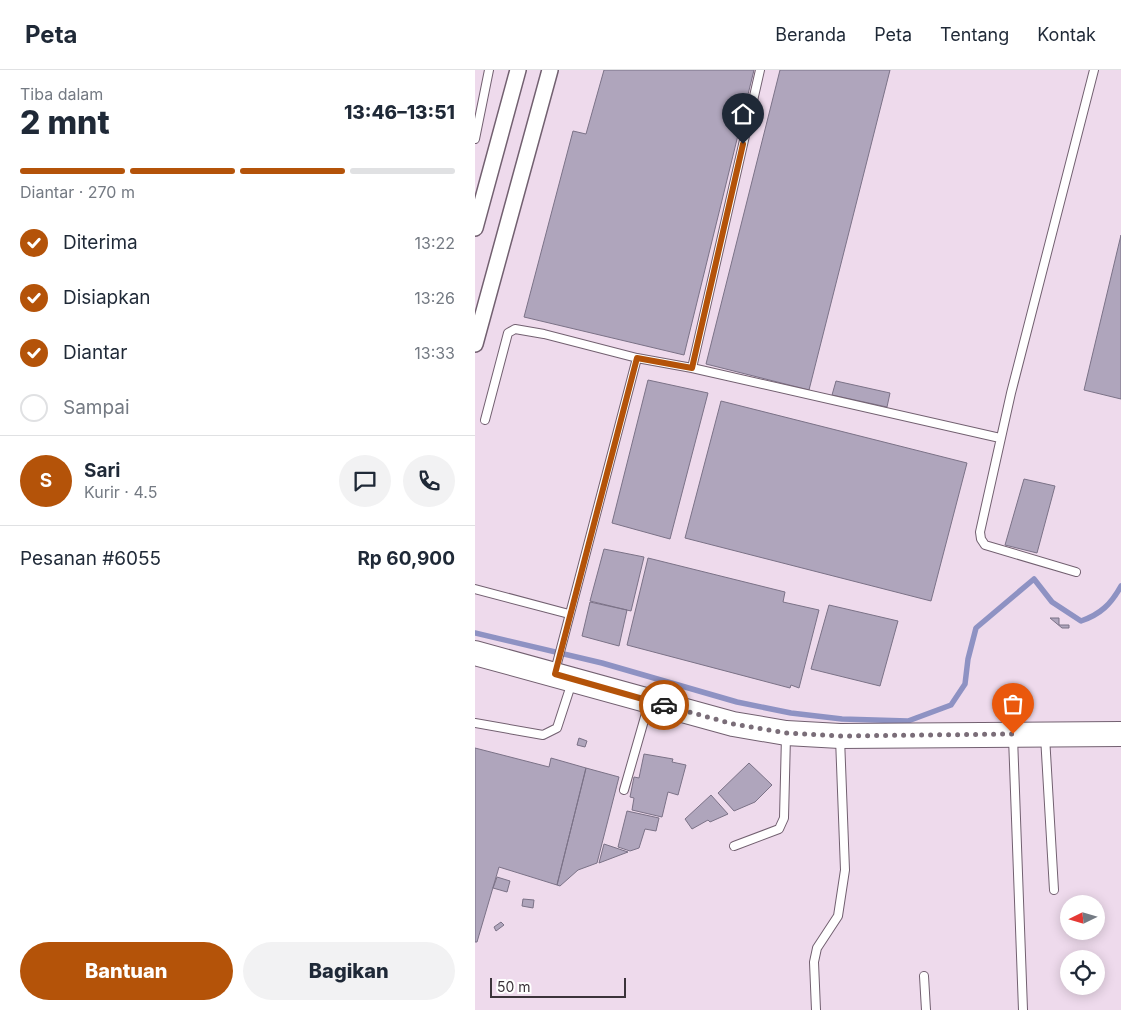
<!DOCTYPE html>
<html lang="id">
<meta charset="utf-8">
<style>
body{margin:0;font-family:Inter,sans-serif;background:#f2f2f3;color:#1f2937;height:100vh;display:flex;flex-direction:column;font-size:19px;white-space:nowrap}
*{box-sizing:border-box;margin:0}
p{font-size:16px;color:#747a83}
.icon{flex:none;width:28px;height:28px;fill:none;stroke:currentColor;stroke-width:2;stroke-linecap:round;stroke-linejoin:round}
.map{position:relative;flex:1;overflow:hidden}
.sheet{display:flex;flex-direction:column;background:#fff;width:475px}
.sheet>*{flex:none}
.needle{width:32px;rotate:265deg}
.controls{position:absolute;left:585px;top:825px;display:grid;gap:10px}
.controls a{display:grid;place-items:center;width:45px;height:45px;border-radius:50%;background:#fff;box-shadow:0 2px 12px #0003;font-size:25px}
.scale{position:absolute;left:15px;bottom:12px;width:136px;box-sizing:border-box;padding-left:5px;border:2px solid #3b333a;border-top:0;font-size:14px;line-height:18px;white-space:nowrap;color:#3b333a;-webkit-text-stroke:4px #fff;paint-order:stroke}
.pin{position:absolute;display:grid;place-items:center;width:42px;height:42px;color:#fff;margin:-51px -21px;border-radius:50% 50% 50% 0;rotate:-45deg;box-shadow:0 0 5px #0007}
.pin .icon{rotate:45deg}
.courier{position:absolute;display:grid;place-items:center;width:50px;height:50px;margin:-25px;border:4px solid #b45309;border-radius:50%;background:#fff;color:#222;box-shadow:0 1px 6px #0007}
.headline em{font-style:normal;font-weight:800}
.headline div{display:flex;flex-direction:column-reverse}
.headline{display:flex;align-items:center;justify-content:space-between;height:85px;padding:0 20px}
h1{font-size:32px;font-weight:800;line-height:38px}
.bar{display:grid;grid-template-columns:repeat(4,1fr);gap:8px 5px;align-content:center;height:60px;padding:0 20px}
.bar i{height:6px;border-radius:4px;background:#e0e1e3}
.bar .active{background:#b45309}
.bar p{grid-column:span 4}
.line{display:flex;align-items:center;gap:12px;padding:0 20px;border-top:1px solid #e0e1e3}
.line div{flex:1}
.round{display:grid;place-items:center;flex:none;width:52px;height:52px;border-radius:26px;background:#f2f2f3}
ol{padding:0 20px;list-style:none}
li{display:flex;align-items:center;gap:15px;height:55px}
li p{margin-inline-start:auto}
li .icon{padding:5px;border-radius:50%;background:#b45309;color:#fff;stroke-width:4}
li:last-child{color:#747a83}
li i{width:28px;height:28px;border:2px solid #e0e1e3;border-radius:50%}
.primary-button{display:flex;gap:10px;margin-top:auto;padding:10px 20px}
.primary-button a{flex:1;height:58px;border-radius:30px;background:#b45309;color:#fff;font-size:20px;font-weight:800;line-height:58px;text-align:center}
.primary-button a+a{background:#f2f2f3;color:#1f2937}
header{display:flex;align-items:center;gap:30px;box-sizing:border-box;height:70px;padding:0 25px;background:#fff;border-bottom:1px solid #e0e1e3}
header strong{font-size:24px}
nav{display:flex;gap:28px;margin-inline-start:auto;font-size:18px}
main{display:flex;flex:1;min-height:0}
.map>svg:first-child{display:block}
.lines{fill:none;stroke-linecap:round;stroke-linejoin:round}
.stream{stroke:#8e92c3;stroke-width:5.5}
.building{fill:#afa5bc;stroke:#7b7287}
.service-casing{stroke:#726070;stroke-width:10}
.minor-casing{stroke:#726070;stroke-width:18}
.primary-casing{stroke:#726070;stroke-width:26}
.service{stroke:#fff;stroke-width:8}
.minor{stroke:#fff;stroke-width:15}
.primary{stroke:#fff;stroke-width:24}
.done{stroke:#7a6d78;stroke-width:5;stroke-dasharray:0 9}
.route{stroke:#b45309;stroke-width:6}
</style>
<header>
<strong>Peta</strong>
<nav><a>Beranda</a><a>Peta</a><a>Tentang</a><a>Kontak</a></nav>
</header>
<main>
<section class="sheet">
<div class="headline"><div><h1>2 mnt</h1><p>Tiba dalam</p></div><em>13:46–13:51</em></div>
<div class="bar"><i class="active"></i><i class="active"></i><i class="active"></i><i></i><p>Diantar · 270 m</p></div>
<ol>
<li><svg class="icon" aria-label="check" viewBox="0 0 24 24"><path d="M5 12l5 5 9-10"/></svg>Diterima<p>13:22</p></li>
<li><svg class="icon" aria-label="check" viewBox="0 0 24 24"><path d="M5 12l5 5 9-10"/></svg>Disiapkan<p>13:26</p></li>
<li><svg class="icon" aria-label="check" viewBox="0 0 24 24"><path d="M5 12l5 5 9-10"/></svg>Diantar<p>13:33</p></li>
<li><i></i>Sampai</li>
</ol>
<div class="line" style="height:90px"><b class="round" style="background:#b45309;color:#fff">S</b><div><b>Sari</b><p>Kurir · 4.5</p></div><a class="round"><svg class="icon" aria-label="chat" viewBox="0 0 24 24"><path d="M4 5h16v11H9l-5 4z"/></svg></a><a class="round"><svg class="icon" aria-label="phone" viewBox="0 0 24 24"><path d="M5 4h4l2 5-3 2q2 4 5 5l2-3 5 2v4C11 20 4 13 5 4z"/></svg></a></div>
<div class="line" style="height:65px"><div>Pesanan #6055</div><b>Rp 60,900</b></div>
<div class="primary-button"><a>Bantuan</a><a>Bagikan</a></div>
</section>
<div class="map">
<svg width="646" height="940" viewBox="0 0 646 940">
<rect width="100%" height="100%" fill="#eedaec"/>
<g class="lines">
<!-- stream -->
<path class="stream" d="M0 563 127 593 262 632 316 643 367 649 433 651 476 635 490 614 493 589 501 558 559 509 577 532 606 551C626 544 636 534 646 516"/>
</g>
<!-- building -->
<path class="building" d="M129 0H279L209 285 49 247 98 61 111 64Z
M305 0H415L334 320 231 294Z
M646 165V329L609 320Z
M173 310 233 323 195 469 137 453Z
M361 311 415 323 412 337 357 325Z
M246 331 492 393 456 531 210 468Z
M549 409 580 416 562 483 530 475Z
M129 479 169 487 156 541 115 531Z
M173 488 310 522 308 532 344 540 324 618 316 615 315 618 152 575Z
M115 532 152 540 144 576 107 566Z
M354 535 423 551 405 616 336 599Z
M575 548H584V555H594V558H587Z
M104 668 112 671 110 677 102 675Z
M0 678 74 697 76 688 111 698 82 815 24 797 2 872H0Z
M169 684 198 689 197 692 211 695 203 725 193 722 187 747 157 740 159 728 155 727 159 707 164 708Z
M274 693 297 715 280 732 259 741 243 723Z
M111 698 144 707 122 793 103 800 85 816 82 815Z
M236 725 253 744 235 752 233 750 217 759 210 749Z
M152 741 184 748 181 761 170 759 164 778 155 781 143 777Z
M129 774 153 782 124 793Z
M22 807 35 811 32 822 18 818Z
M48 829 59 830 58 838 47 836Z
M26 852 29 855 21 861 19 857Z"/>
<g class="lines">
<!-- service casing -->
<g class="service-casing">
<path id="service" d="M0 69 14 0
M217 298 285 0
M10 350 33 263 40 259 69 264 162 288
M601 502 510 475 506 469 505 462 536 323 619 0
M0 519 94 544
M80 601 162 288 217 298 525 368
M0 653 68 665 82 658 97 612
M570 666 579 820
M538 667 548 940
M149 720 174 633
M259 776 304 759 309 748 311 666
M449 906 451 940
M341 940 339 892 342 878 363 846 370 800 365 668"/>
</g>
<!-- minor casing -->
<g class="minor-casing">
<path id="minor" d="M0 158 43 0
M0 274 75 0"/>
</g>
<!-- primary casing -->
<g class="primary-casing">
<path id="primary" d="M0 583 258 654 311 663 365 666 646 664"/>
</g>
<!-- service -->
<use href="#service" class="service"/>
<!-- minor -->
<use href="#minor" class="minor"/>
<!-- primary -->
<use href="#primary" class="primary"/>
</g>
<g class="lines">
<!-- done -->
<path class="done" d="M189 635 258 654 312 663 365 666 538 664"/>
<!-- route -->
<path class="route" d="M189 635 80 604 162 288 217 298 268 74"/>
</g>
</svg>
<div class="controls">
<a><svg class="needle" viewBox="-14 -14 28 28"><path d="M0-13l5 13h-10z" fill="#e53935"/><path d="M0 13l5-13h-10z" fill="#747a83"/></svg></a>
<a><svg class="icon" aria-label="locate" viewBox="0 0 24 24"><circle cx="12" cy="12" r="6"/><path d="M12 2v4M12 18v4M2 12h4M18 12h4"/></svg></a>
</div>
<div class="scale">50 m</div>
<div class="pin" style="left:538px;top:664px;background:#ea580c"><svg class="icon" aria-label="bag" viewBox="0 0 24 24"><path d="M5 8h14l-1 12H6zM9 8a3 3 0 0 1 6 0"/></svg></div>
<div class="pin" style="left:268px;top:74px;background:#1f2937"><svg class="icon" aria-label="home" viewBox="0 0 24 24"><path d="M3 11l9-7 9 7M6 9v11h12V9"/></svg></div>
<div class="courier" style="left:189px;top:635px"><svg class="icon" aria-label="car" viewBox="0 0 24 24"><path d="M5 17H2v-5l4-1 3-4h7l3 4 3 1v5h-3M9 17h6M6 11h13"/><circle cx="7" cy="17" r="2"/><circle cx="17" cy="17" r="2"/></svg></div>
</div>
</main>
